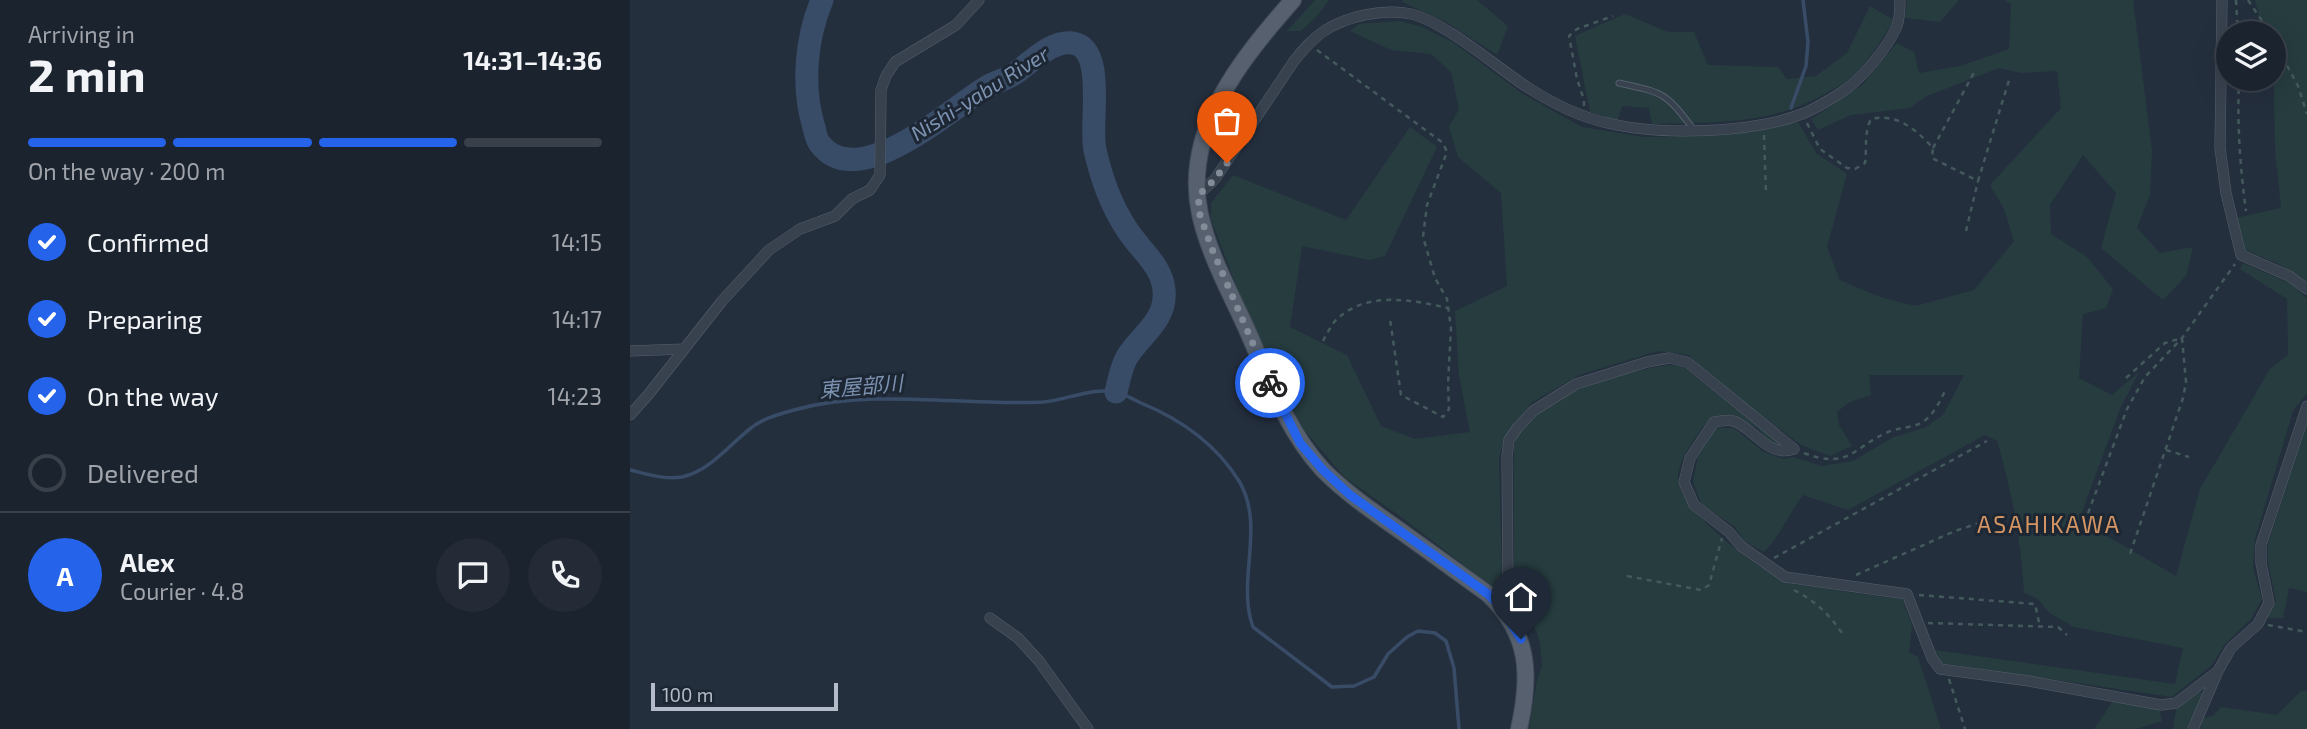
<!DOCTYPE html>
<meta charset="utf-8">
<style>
body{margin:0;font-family:"Exo 2","Noto Sans JP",sans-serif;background:#242b36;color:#f1f3f6;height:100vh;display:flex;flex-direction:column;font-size:26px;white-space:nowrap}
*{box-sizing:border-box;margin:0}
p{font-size:23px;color:#a0a4aa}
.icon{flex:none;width:38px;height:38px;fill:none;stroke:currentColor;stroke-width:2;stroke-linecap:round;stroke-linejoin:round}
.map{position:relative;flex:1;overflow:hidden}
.sheet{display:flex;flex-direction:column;background:#1b232e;width:630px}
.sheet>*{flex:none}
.tools{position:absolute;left:1586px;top:21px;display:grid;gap:14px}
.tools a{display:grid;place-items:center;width:70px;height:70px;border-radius:50%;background:#1b232e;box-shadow:0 7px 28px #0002,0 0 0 2px #39404a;font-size:35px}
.scale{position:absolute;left:21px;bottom:18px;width:187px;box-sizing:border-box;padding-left:7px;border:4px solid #b4bcc9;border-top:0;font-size:19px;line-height:24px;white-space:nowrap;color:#b4bcc9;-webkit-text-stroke:5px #1d2633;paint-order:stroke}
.pin{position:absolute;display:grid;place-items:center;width:60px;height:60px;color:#fff;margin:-72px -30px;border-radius:50% 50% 50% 0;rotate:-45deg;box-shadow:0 0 7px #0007}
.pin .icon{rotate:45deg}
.courier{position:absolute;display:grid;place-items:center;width:70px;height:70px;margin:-35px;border:5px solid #2563eb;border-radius:50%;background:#fff;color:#222;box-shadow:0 2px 9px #0007}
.summary em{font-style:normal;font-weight:700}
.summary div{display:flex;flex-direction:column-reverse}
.summary{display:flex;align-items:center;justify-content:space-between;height:119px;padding:0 28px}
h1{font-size:46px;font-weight:700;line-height:52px}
.bar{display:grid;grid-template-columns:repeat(4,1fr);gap:10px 7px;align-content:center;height:84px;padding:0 28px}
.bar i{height:9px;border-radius:5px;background:#39404a}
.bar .selected{background:#2563eb}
.bar p{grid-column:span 4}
.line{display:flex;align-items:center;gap:18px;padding:0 28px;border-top:2px solid #39404a}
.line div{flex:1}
.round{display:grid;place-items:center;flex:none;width:74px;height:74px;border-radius:37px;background:#242b36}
ol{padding:0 28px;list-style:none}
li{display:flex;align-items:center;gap:21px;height:77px}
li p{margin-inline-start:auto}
li .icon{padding:7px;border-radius:50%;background:#2563eb;color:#fff;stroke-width:4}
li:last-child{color:#a0a4aa}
li i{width:38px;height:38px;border:4px solid #39404a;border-radius:50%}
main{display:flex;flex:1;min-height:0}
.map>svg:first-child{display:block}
.green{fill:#263c3f}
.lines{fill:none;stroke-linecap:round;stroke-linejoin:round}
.stream{stroke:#394c67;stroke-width:3.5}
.river{stroke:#394c67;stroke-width:23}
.lane-casing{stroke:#565f6c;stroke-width:7}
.street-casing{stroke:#565f6c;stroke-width:11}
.primary-casing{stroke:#414a57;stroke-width:18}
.path{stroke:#44595c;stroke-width:2.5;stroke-dasharray:5 5;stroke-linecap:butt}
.lane{stroke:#38414e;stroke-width:5}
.street{stroke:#38414e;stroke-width:10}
.primary{stroke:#56606e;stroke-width:16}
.done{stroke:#828b98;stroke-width:7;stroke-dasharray:0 12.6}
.route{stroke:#2563eb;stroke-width:9}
.labels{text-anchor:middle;stroke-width:6;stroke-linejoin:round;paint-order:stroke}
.water-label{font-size:21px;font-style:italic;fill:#7c92b1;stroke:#1d2633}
.quarter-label{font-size:23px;letter-spacing:2px;fill:#d59563;stroke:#1d2633}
</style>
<main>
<section class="sheet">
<div class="summary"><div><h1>2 min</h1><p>Arriving in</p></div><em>14:31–14:36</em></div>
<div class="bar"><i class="selected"></i><i class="selected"></i><i class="selected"></i><i></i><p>On the way · 200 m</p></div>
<ol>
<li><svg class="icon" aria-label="check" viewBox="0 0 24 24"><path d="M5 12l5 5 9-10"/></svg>Confirmed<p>14:15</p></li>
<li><svg class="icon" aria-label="check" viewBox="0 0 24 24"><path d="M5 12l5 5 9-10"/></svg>Preparing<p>14:17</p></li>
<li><svg class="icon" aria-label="check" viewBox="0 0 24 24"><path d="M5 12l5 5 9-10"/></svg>On the way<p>14:23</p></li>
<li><i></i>Delivered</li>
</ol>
<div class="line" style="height:126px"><b class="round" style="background:#2563eb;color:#fff">A</b><div><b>Alex</b><p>Courier · 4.8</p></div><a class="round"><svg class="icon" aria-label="chat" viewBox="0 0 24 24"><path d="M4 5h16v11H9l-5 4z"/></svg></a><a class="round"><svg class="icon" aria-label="phone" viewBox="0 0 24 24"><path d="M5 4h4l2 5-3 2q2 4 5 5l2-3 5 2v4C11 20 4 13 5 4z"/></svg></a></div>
</section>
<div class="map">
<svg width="1677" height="729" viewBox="0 0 1677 729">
<rect width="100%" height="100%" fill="#242f3e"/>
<!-- green -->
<path class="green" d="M685 0H699L687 16 671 31H657Z
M773 0H847L878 26 867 55 816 22 772 2Z
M1277 0H1329L1310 22 1275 18Z
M1375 0H1503L1522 151 1520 195 1507 228 1530 253 1563 247 1556 276 1533 300 1471 248 1486 193 1453 155 1420 205 1421 234 1457 257 1483 289 1476 308 1453 314 1449 378 1482 395 1509 372 1490 409 1449 520 1546 576 1570 489 1640 369 1658 355 1657 299 1610 269 1613 263 1662 284 1677 299V393L1663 411 1625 539 1623 568 1632 599 1621 619 1595 644 1582 665 1542 697 1311 663 1305 650 1545 684 1553 648 1444 627 1419 613 1408 599 1394 593C1391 542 1382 490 1367 441L1355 435 1218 510 1173 495C1159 514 1150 536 1134 552L1114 541 1105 527 1071 504 1063 481 1068 457 1086 428H1104L1134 452 1154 459 1163 457 1192 466 1223 461 1264 437 1296 427 1313 415 1334 375H1239L1241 395 1220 402 1207 412 1209 425 1222 446 1200 456 1171 445 1087 382 1059 355 1028 351 949 375 901 403 875 437 869 457 872 581 866 590 774 519 714 477 671 426 613 303 581 220V203L603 175 716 220 780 127 807 147 755 256 739 260 672 246 660 327 717 355 751 426 785 439 840 432 829 376 825 311 877 286 871 193 828 157 819 127 829 109 821 72 801 54 761 50 720 31 729 24 770 21 792 27 824 43 893 94 952 127 1015 137 1077 136 1168 122 1186 153 1217 174 1197 247 1210 280 1250 297 1285 306 1344 290 1384 241 1374 209 1360 185 1431 108 1427 71 1391 73 1369 68 1297 96 1279 108 1221 115 1188 130 1181 119 1232 85 1267 43 1284 52 1289 73 1330 66 1379 49 1381 4Z
M1625 0H1677V284L1651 265 1615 250 1605 218 1651 208 1645 149 1643 33H1633Z
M1240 6 1264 20C1251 42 1237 63 1218 80 1212 86 1202 89 1195 94 1140 125 1083 122 1022 124L1019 108 992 106 988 120 960 112 945 36 995 14 1038 32H1064L1078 65 1148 67 1157 79 1186 76 1217 53Z
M1038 365 1052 366 1155 448 1143 446 1127 428 1104 415 1081 417C1068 435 1049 455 1048 478 1048 510 1132 573 1159 583 1169 586 1182 586 1192 588 1218 592 1245 596 1272 599L1282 624 1279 652 1288 657 1311 729H899L907 681 912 666 910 642 906 630 884 610V445C902 394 990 373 1038 365Z
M1677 422V592L1659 588 1653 618H1636L1646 601 1638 562V544Z
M1671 691H1677V729H1570L1572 718 1583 716 1591 707 1647 715Z
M1574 692 1557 729H1543L1546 709 1567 693Z
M1483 701 1529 708 1532 721 1506 729H1464Z"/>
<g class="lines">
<!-- stream -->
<path class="stream" d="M1161 108 1176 66 1178 42 1173 0
M0 470C17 474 35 480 52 477 80 471 99 445 121 428 133 418 150 414 164 410 243 388 332 406 413 402 437 400 462 387 486 392 494 394 503 399 511 403 550 419 586 444 609 481 636 526 606 581 623 627L702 687 724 686 744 677 758 654 777 637 788 631 805 633 816 641 824 668 829 729"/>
<!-- river -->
<path class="river" d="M192 0C176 38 172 85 183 124 185 130 186 140 190 144 228 194 320 109 355 88 364 82 375 80 384 74 401 63 420 40 443 43 477 49 459 125 465 150 471 177 481 205 496 228 508 248 532 265 534 290 537 321 511 334 497 357 491 367 489 381 486 392"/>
<!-- lane casing -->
<g class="lane-casing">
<path id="lane" d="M989 83C1035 93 1036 93 1064 130"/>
</g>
<!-- street casing -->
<g class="street-casing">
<path id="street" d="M1592 0 1590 148 1596 193 1611 255 1659 276 1677 289
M567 196 585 179 664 61C673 50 682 39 694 31 717 16 754 8 781 14 815 22 865 66 897 87 922 103 949 117 978 123 1030 136 1123 133 1172 114 1185 109 1197 101 1209 94 1229 82 1258 48 1267 26 1270 18 1270 9 1270 0
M0 351 54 349
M0 415 18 395 92 301 139 250 170 229 205 216 222 199 240 190 250 175 251 90 256 76 265 62 326 25 349 0
M1164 449C1139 458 1126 431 1106 422 1100 419 1091 421 1084 422L1060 458 1054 482 1064 505 1099 532 1111 546 1155 577 1277 594 1302 658 1310 669 1399 681 1531 705 1546 703 1588 671
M870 605 878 592 877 456 879 440 888 427 903 411 946 384 1017 362 1039 358 1057 362 1164 449
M360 618 388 638 409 661 458 729
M1563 729 1588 671 1601 648 1628 624 1639 603 1631 563V545L1677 406"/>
</g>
<!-- primary casing -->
<g class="primary-casing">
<path id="primary" d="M663 0C611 59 552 131 570 214 579 255 601 294 618 332 639 380 657 431 693 470 717 494 745 513 772 532 801 553 829 573 858 594 900 634 901 675 889 729"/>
</g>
<!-- path -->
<path class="path" d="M1606 0 1608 33
M1618 0 1640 33
M1643 39 1668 86 1677 114
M687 50 813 143 817 152 797 205 793 237 805 278 817 299 821 328 818 384 819 409 813 417 771 395 760 319
M1609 79C1607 123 1610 167 1616 211
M954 106V100L947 79 939 36 947 29 983 16
M1177 123 1190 149 1217 168 1225 169 1235 163C1237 148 1234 132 1241 119 1268 113 1286 130 1303 148L1302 158 1348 181 1380 77
M1134 135 1136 193
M1303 148 1346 69
M1336 231 1348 181
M693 341C697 334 702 323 708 318 739 291 782 300 818 308
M1496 378 1535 343 1552 338 1556 382 1553 398 1500 554
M1536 450 1559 457
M1174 453C1219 470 1222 448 1258 432 1267 428 1279 428 1289 424 1302 418 1309 403 1315 391
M1451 532 1497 409 1515 377 1552 338 1605 264
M1144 558 1357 441
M1226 575 1325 531 1367 517
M997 576 1071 590 1079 585 1092 538
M1164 590C1185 601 1198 613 1212 633
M1289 595 1405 604 1410 627
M1298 623 1428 627 1437 635
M1638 625 1677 632
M1319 679 1335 729"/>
<!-- lane -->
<use href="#lane" class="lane"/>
<!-- street -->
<use href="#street" class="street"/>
<!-- primary -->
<use href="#primary" class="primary"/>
</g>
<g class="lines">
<!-- done -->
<path class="done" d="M597 163 585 179 568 196 570 215 582 249 640 383"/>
<!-- route -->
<path class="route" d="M640 383 670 443 693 470 720 495 858 594 870 606 891 639"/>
</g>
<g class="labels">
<!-- water labels -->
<g class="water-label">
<text transform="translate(350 94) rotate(-32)" y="7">Nishi-yabu River</text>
<text transform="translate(231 387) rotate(-5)" y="7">東屋部川</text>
</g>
<!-- quarter labels -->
<g class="quarter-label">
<text x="1419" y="533">ASAHIKAWA</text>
</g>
</g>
</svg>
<div class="tools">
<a><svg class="icon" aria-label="layers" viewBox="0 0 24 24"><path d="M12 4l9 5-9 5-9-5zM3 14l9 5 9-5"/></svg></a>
</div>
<div class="scale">100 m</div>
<div class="pin" style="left:597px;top:163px;background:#ea580c"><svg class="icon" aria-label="bag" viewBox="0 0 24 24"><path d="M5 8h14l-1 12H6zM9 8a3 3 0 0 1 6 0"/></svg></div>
<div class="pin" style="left:891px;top:639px;background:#1f2937"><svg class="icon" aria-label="home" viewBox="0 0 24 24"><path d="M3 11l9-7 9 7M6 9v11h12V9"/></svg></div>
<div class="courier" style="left:640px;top:383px"><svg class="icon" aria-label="bike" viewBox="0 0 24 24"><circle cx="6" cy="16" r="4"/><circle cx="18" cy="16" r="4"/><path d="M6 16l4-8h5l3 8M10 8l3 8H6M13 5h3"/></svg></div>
</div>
</main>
